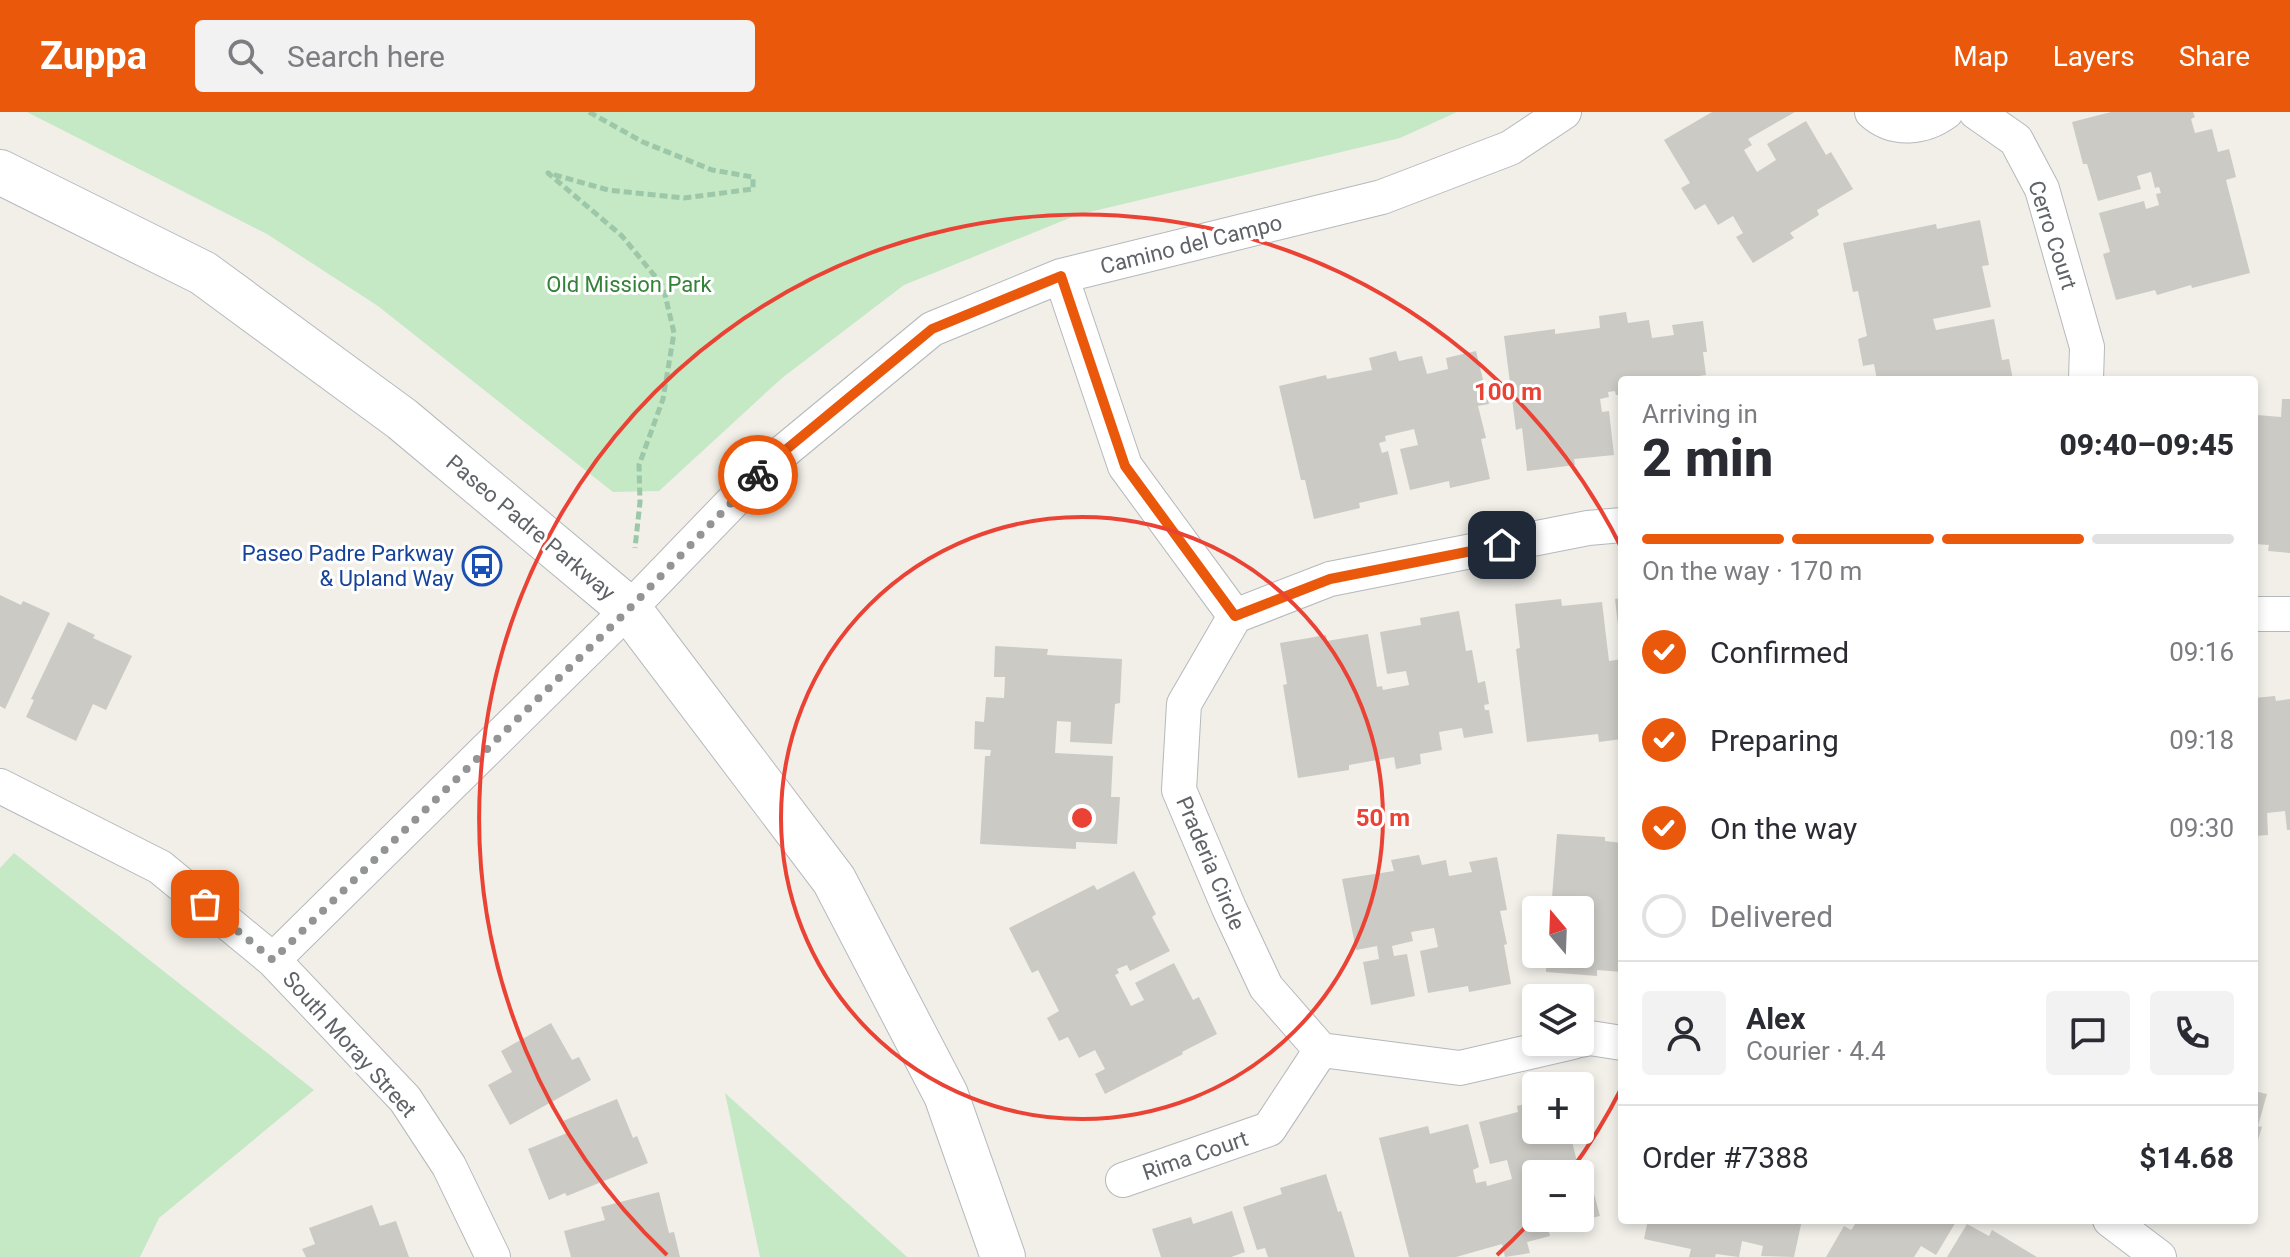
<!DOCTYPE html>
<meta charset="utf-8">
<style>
body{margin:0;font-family:Roboto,sans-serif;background:#f2f2f3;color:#2b2b33;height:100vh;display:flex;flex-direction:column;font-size:30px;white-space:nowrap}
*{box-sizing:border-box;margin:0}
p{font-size:26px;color:#7c7c81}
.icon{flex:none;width:44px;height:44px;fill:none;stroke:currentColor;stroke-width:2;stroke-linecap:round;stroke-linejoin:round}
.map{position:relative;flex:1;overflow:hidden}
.drawer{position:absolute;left:1618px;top:264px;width:640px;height:848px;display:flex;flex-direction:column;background:#fff;border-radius:8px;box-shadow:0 4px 12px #0003}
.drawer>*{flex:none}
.needle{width:52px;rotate:341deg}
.controls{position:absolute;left:1522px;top:784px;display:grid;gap:16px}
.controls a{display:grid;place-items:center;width:72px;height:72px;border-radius:8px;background:#fff;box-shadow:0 4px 12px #0003;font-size:40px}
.pin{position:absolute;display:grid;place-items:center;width:68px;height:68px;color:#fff;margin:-34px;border-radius:16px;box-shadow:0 4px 12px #0006}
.courier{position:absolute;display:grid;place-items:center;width:80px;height:80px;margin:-40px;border:6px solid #ea580c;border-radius:50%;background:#fff;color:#222;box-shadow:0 2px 10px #0007}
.head em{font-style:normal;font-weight:800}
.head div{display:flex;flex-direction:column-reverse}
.head{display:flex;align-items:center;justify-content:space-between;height:136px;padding:0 24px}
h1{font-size:52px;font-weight:800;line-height:60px}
.bar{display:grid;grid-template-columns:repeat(4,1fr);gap:12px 8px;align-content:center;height:96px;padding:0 24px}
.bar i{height:10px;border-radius:6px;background:#e1e1e2}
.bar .active{background:#ea580c}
.bar p{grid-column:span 4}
.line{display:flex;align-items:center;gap:20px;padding:0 24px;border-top:2px solid #e1e1e2}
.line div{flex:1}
.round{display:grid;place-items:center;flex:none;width:84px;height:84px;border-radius:8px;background:#f2f2f3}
ol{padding:0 24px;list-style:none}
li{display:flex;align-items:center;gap:24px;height:88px}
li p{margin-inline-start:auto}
li .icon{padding:8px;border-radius:50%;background:#ea580c;color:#fff;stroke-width:4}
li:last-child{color:#7c7c81}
li i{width:44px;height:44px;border:4px solid #e1e1e2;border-radius:50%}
header{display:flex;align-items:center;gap:48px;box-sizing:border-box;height:112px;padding:0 40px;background:#ea580c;color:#fff}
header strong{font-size:38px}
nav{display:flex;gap:44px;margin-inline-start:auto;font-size:28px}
.search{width:560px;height:72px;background:#f2f2f3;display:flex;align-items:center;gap:20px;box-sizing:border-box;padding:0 28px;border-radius:8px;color:#7c7c81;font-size:30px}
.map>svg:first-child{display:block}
.green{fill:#c5e8c5}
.building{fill:#cccac5}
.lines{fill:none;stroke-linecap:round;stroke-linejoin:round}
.street-casing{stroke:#b5b8bc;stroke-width:36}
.secondary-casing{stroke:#b6babf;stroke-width:46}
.path{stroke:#9cc7a9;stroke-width:5;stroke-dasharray:8 4;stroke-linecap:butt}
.street{stroke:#fff;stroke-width:34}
.secondary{stroke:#fff;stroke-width:44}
.done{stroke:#929495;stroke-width:8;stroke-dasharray:0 14.4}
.route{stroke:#ea580c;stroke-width:10}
.ring{fill:none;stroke:#ea4335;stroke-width:4}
.labels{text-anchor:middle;stroke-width:6;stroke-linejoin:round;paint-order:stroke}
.street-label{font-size:22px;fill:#5f6368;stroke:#fff}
.park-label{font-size:22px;fill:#348238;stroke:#fff}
.transit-label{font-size:22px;fill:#164399;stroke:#fff;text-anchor:end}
.centre{fill:#ea4335;stroke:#fff;stroke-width:4}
.ring-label{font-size:24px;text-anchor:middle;font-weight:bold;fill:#ea4335;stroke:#fff;stroke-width:6;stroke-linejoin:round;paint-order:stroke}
</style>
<header>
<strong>Zuppa</strong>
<div class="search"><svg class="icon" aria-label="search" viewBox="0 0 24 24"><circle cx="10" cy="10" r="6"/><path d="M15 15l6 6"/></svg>Search here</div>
<nav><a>Map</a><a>Layers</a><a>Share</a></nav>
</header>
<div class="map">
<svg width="2290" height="1145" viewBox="0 0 2290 1145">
<rect width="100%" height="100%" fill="#f1efe8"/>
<!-- green -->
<path class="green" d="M27 0H1457L1400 26 1077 103 904 173 782 266 659 379 613 380 378 194 267 122Z
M14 741 314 978 159 1106 140 1145H0V756Z
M725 981 907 1145H760Z"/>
<!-- building -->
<path class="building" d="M1712 0H1795L1748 27 1752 33 1744 38 1757 60 1776 48 1767 32 1806 9 1826 43 1831 40 1853 77 1817 98 1819 103 1790 121 1794 126 1753 151 1736 125 1743 121 1733 104 1718 113 1705 92 1695 98 1681 76 1690 71 1664 28Z
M2111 0H2193L2195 5 2191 7 2195 21 2212 17 2218 40 2229 37 2236 65 2226 68 2250 161 2192 176 2191 173 2157 183 2155 178 2116 188 2103 142 2110 140 2099 101 2144 89 2146 97 2159 93 2156 82 2161 81 2159 75 2155 76 2151 60 2137 64 2141 77 2098 89 2087 52H2083L2072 10Z
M1980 108 1989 153 1982 154 1991 195 1933 207 1936 218 1994 207 2002 248 2009 247 2013 268H1877L1874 252 1863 254 1858 227 1867 224 1858 179 1853 180 1843 131 1936 112 1937 117Z
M1626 200 1628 211 1649 208 1652 226 1674 223 1672 213 1703 209 1707 240H1703L1706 263 1699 264V268H1622V283H1616L1615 279 1608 280 1609 285 1600 287 1602 300 1609 299 1614 343 1574 347 1575 353 1527 359 1522 316 1516 318 1504 224 1555 217V222L1600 216 1599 204Z
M1396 239 1399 249 1422 244 1427 262 1448 257 1446 246 1476 239 1489 292 1478 294 1486 326 1481 327 1490 367 1450 376 1449 369 1410 378 1400 337 1418 333 1414 317 1385 324 1386 329 1379 331 1382 341 1388 339 1398 382 1359 391 1360 396 1314 407 1305 368H1301L1279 274 1326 263 1327 267 1372 258 1369 246Z
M2282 287H2290V441L2268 439 2269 433 2254 432V291L2257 292V303L2281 305Z
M0 483 21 493 23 489 50 501 5 597 0 594Z
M1622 486V531H1620L1615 487Z
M1561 487 1562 494 1602 490 1609 549 1622 547V627L1599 630 1598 622 1527 630 1516 537 1520 536 1515 492Z
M1459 499 1466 539 1472 538 1478 571 1485 569 1489 592 1484 593 1485 598H1489L1493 621 1464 626 1462 616 1439 620 1442 638 1420 642 1421 652 1396 657 1394 645 1349 653V658L1298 666 1283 573 1287 572 1280 531 1326 523 1327 529 1368 522 1377 575 1382 574 1383 578 1409 573 1406 559 1387 562 1380 520 1421 513 1420 506Z
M68 510 95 523 93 526 132 544 106 598 93 592 76 629 26 605 34 588 31 587Z
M995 534 1048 537 1047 543 1122 547 1120 591 1115 592 1112 632 1070 630 1071 610 1057 609 1055 641 1113 644 1111 685H1120L1117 732 1076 730V737L980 732 985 644H990L991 638 974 637 975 609 984 610 986 585 1004 586 1005 565H994Z
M2275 584 2276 589 2290 587V718H2287L2285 699 2267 701 2268 723 2254 724V586Z
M1557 722 1605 725V729L1622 731V860L1597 858V864L1546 860 1547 842H1580V798H1551Z
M1419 743 1422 753 1446 748 1449 764 1472 760 1469 750 1497 745 1507 798 1500 799 1507 832 1504 833 1511 872 1469 880 1468 874 1428 881 1420 839 1438 835 1434 816 1411 820 1413 829 1392 834 1394 844 1407 842 1415 884 1371 893 1363 850 1379 847 1377 834 1356 838 1342 767 1394 759 1391 748Z
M1134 759 1156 802 1152 805 1170 839 1130 859 1127 853 1117 857 1119 861 1115 863 1131 894 1144 888 1135 871 1174 851 1193 888 1199 885 1217 922 1182 940 1183 942 1105 982 1095 962 1105 957 1095 938 1079 946 1068 925 1059 929 1047 906 1059 899 1038 858 1032 861 1009 816 1094 773 1097 778Z
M551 911 572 948 579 945 591 968 510 1013 488 973 512 960 501 939Z
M2254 979 2267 982 2258 1014 2262 1015 2255 1037Z
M617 987 633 1026 637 1024 648 1051 567 1084 565 1081 549 1088 528 1037 567 1021 563 1009Z
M1536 989V1018H1566L1568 1026 1571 1025 1578 1054 1586 1052 1600 1104 1569 1111 1568 1106H1580V1062H1536V1106H1545L1550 1124 1527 1130 1530 1141 1505 1145 1502 1132 1456 1145H1409L1379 1026 1428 1014 1430 1022 1468 1012 1479 1055 1473 1058 1476 1071 1486 1069 1487 1074 1512 1067 1507 1048 1490 1052 1479 1010 1518 1000 1517 994Z
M1326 1062 1338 1100 1341 1099 1355 1145H1268L1265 1136 1257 1138 1243 1095 1282 1082 1280 1076Z
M659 1080 669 1121 674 1120 680 1145H571L564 1119 605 1108 601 1095Z
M372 1093 380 1114 396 1109 409 1145H306L302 1137 315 1132 309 1116Z
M1232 1099 1245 1140 1231 1145H1161L1152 1117 1191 1105 1193 1112Z
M1648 1108H1802L1794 1145 1761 1144 1763 1134 1742 1129 1739 1145 1716 1142 1715 1145H1689L1691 1137 1644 1127Z
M1858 1108H1957L1936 1143 1921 1134 1914 1145H1826L1844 1114 1851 1118Z
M1967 1112 1989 1124 1992 1118 2037 1145H1947Z"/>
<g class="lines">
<!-- street casing -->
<g class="street-casing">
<path id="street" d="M1872 0C1894 20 1924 16 1946 0
M1976 0 2016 28 2042 77 2087 235 2086 268
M1061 164 1125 354 1235 504
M2254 502H2290
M0 674 160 755 273 848 405 987 449 1054 493 1145
M273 848 629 497 771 350 932 217 1061 164 1382 85 1510 36 1564 0
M1580 928 1590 926 1622 931
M1573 930 1460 956 1321 938 1266 875 1229 796 1179 678 1184 592 1235 504 1330 467 1588 416 1622 413
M1123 1068 1269 1017 1321 938
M2110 1108 2159 1145"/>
</g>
<!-- secondary casing -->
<g class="secondary-casing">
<path id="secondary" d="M0 60 203 161 402 307 629 497 834 768 946 983 1003 1145"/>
</g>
<!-- path -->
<path class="path" d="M589 0 643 30 712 58 753 65V77L684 86 608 78 548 61 622 124 663 174 674 221 663 287 639 353 640 390 635 436"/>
<!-- street -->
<use href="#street" class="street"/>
<!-- secondary -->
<use href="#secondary" class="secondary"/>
</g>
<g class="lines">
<!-- done -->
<path class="done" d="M205 792 273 848 629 497 758 363"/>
<!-- route -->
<path class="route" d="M758 363 771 350 932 217 1061 164 1125 354 1235 504 1330 467 1502 433"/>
</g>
<!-- distance rings -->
<g class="ring">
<circle cx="1082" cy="706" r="301"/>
<path d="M1622 975A603 603 0 0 1 1570 1060M1534 1106A603 603 0 0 1 1497 1143M667 1143A603 603 0 1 1 1622 437"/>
</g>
<!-- icons -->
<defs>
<g id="bus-ring" transform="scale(2)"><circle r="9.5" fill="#fff" stroke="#1a4fb4" stroke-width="1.5"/><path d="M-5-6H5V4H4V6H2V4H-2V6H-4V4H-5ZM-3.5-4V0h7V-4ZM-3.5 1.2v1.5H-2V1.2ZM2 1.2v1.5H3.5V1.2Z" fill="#1a4fb4"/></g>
</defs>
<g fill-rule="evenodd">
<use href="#bus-ring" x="482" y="454"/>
</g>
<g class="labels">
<!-- street labels -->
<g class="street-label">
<text transform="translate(2053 123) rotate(72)" y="8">Cerro Court</text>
<text transform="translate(1191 132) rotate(-14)" y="8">Camino del Campo</text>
<text transform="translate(531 415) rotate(40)" y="8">Paseo Padre Parkway</text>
<text transform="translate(1211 751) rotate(67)" y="8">Praderia Circle</text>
<text transform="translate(350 932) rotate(48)" y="8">South Moray Street</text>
<text transform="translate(1195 1043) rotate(-19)" y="8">Rima Court</text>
</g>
<!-- park labels -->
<g class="park-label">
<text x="629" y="180">Old Mission Park</text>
</g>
<!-- transit labels -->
<g class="transit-label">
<text x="454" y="449">Paseo Padre Parkway<tspan x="454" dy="25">&amp; Upland Way</tspan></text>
</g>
</g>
<circle cx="1082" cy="706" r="12" class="centre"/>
<g class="ring-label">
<text x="1508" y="288">100 m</text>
<text x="1383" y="714">50 m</text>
</g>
</svg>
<div class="controls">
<a><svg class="needle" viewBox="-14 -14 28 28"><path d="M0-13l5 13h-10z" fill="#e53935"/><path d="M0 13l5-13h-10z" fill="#7c7c81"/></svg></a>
<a><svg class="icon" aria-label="layers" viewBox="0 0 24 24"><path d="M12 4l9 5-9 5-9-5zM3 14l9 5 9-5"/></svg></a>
<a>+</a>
<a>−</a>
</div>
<div class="pin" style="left:205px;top:792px;background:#ea580c"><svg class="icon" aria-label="bag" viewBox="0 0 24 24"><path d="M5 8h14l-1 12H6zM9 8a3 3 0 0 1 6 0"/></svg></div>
<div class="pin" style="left:1502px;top:433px;background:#1f2937"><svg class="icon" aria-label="home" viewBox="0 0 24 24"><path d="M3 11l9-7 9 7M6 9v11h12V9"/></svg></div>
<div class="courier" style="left:758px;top:363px"><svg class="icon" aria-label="bike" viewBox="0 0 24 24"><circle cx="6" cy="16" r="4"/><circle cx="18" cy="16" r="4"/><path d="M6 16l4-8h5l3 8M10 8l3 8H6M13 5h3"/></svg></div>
<section class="drawer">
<div class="head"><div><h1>2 min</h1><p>Arriving in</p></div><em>09:40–09:45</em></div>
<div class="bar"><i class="active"></i><i class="active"></i><i class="active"></i><i></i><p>On the way · 170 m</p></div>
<ol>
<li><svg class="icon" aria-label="check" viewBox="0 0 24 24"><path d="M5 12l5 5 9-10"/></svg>Confirmed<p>09:16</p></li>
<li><svg class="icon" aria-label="check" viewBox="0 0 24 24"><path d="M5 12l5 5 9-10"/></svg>Preparing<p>09:18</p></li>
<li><svg class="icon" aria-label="check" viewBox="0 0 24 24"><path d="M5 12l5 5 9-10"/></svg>On the way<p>09:30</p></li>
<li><i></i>Delivered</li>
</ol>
<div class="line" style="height:144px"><a class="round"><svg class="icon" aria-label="person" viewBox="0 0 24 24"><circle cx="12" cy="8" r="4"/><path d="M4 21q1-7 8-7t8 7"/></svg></a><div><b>Alex</b><p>Courier · 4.4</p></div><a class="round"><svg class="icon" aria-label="chat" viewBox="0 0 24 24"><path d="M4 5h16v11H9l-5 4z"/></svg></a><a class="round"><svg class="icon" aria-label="phone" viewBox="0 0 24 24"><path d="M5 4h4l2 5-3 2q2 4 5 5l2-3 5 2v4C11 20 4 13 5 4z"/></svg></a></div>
<div class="line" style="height:104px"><div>Order #7388</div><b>$14.68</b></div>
</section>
</div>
